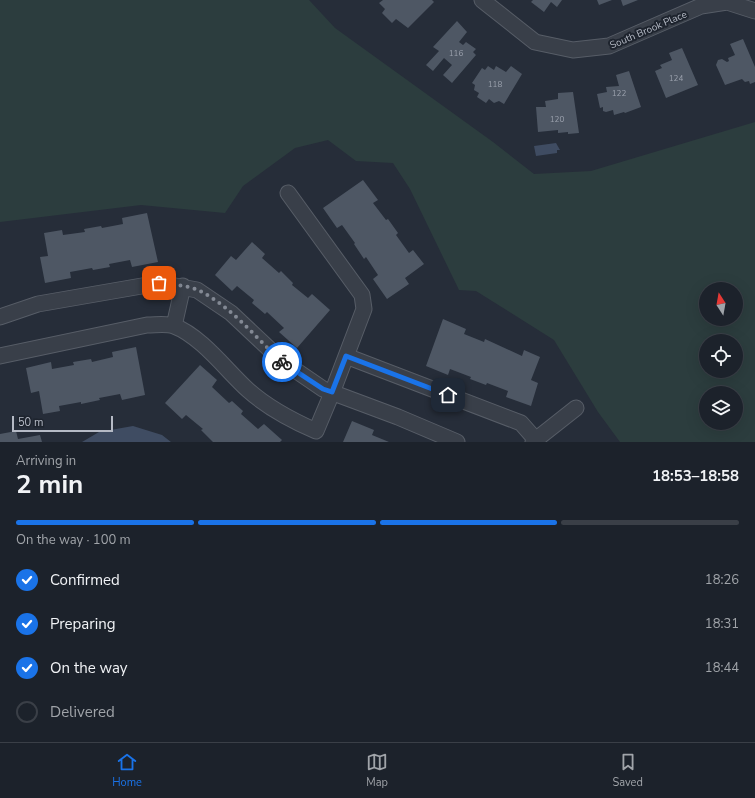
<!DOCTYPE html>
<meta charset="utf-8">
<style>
body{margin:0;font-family:"Nunito Sans",sans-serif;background:#292f37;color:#f1f3f6;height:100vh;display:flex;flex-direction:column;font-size:15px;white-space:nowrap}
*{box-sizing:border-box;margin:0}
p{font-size:13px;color:#a0a4a9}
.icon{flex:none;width:22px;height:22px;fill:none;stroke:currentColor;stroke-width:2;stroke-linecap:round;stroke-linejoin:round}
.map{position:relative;height:442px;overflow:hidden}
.side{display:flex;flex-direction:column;background:#1c222b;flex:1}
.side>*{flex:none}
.needle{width:26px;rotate:349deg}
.buttons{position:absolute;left:699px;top:282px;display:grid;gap:8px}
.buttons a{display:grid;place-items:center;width:44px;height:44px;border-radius:50%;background:#1c222b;box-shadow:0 4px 16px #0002,0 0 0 1px #3a3f47;font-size:20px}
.scale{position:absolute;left:12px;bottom:10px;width:101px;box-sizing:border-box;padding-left:4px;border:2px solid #b5bac5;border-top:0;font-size:11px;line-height:14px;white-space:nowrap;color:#b5bac5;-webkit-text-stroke:3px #1e242e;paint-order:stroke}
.pin{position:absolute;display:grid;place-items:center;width:34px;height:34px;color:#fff;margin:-17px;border-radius:8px;box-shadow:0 2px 6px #0006}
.courier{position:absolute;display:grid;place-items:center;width:40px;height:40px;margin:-20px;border:3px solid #1a73e8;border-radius:50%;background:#fff;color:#222;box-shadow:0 1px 5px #0007}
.headline em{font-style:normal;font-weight:700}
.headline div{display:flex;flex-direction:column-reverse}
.headline{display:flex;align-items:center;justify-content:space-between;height:68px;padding:0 16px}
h1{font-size:26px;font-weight:700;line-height:30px}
.bar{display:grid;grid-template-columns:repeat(4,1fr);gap:6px 4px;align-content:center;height:48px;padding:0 16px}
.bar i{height:5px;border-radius:3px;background:#3a3f47}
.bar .selected{background:#1a73e8}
.bar p{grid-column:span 4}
ol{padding:0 16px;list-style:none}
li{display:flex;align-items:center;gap:12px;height:44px}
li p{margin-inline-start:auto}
li .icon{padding:4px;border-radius:50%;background:#1a73e8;color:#fff;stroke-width:4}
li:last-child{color:#a0a4a9}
li i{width:22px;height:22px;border:2px solid #3a3f47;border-radius:50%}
.tabs{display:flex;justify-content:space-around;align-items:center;height:56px;border-top:1px solid #3a3f47;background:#1c222b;font-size:11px;color:#a0a4a9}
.tabs a{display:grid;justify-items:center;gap:2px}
.tabs .selected{color:#1a73e8}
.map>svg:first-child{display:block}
.green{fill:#2c3d3e;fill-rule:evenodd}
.water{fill:#3f4c62}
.building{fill:#4e5764}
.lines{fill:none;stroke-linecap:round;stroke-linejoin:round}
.minor-casing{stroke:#575d67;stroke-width:17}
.minor{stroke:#393f49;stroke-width:15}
.done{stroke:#838994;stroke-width:4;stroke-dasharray:0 7.2}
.route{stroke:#1a73e8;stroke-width:5}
.labels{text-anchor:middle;stroke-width:4;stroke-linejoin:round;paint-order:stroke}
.number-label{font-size:8px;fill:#9ba1ad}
.street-label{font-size:10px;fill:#b5bac5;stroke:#1e242e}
</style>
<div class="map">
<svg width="755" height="442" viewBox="0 0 755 442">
<rect width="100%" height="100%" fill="#262d39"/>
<!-- green -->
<path class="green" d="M0 0H309L335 28 493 142 534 174 591 171 755 122V442H620L598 412 554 340 476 291 459 290 410 189 393 163 356 161 328 140 295 148 243 186 225 213 141 205 0 222ZM706 289H736V319H706ZM706 341H736V371H706ZM706 393H736V423H706Z"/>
<!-- water -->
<path class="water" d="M556 143 560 150H557V153L536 156 534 146Z
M133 426 162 435 171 442H82L99 432Z"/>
<!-- building -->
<path class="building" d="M383 0H432L434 2 408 28 396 19 392 23 382 13 385 9 379 3Z
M533 0H562L557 7 551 2 544 12 531 2Z
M597 0H612L599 5Z
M621 0H638L623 6Z
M457 21 467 32 459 42 463 45 466 42 476 49 473 52 476 55 452 83 443 75 452 65 444 58 433 71 426 65 439 51 433 47Z
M743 39 755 67V82L750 84 749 81 745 82 742 79 725 85 716 65 718 60 722 59 727 62 729 61 728 58 735 55 730 44Z
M682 48 698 85 666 98 655 71 662 68 660 65 672 60 669 53Z
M488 66 494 70 496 66 506 72 511 66 522 74 504 104 499 101 494 103 489 99 486 103 477 97 479 93 474 90 475 85 472 83 482 68 485 70Z
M629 71 641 107 625 113 624 112 614 115 613 110 606 112 603 111V107L600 108 597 94 607 92 606 87 619 86 616 75Z
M573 92 579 133 568 134V132L558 133V130L538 132 536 107H546L545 101 558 99V93Z
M363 180 378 200 373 203 386 220 388 219 398 233 396 235 409 253 413 250 424 264 405 278 409 284 387 299 373 279 378 275 366 257 364 259 354 244 355 243 342 225 337 228 323 208Z
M147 213 158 262 132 267 130 260 109 264 110 267 93 270 92 268 70 272 71 278 45 283 40 257 48 256 44 233 62 230 63 235 85 232 84 229 101 226 102 228 123 224 122 218Z
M252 242 265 254 262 258 279 273 281 271 293 283 292 285 308 298 312 294 330 310 297 348 279 332 284 328 267 312 265 314 252 303 254 300 237 286 232 291 215 275 231 256 236 260Z
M443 319 466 329 464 334 484 342 485 339 522 356 524 350 540 357 531 380 538 383 531 406 506 397 508 391 487 383 486 385 470 379 471 377 450 369 448 375 426 366Z
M136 347 145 395 122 400 120 394 99 398 100 400 81 404V402L59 406 60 411 43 414 39 391 31 393 26 368 51 362 52 369 74 365 73 362 91 359 92 362 113 357 112 352Z
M200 365 217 380 212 387 229 403 232 401 243 411 241 414 258 429 264 424 282 440 280 442H213L201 430 203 429 186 415 182 419 165 403Z
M352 421 374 430 372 435 389 442H343Z
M16 431 18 439 40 435 42 442H0V434Z"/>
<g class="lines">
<!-- minor casing -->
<g class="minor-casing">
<path id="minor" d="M482 0 535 42 573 50 609 46 701 6 727 2 755 11
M0 317 38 304 159 283 197 290 231 313 282 361 323 389 398 417 457 442
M174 326 183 286
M0 356 147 325C156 325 166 323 174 326 201 336 227 371 248 390 268 408 291 420 316 431L332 393 364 309 362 295 288 193
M346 356 521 423 536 440
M533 442 576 408"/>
</g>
<!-- minor -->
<use href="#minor" class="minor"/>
</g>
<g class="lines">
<!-- done -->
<path class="done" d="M159 283C172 285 186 285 198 290 231 306 256 338 282 362"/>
<!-- route -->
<path class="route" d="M282 362 323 389 332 392 346 356 448 395"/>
</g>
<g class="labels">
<!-- number labels -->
<g class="number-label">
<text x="456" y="56">116</text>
<text x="676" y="81">124</text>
<text x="495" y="87">118</text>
<text x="619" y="96">122</text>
<text x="557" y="122">120</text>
</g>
<!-- street labels -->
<g class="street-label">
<text transform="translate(648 29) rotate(-23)" y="4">South Brook Place</text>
</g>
</g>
</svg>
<div class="buttons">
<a><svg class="needle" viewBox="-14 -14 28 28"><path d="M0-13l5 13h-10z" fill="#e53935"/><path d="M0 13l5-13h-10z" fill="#a0a4a9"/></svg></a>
<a><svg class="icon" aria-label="locate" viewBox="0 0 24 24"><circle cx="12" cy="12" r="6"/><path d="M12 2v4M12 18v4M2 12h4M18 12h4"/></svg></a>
<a><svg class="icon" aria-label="layers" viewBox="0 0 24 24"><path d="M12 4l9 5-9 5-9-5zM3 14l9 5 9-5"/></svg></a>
</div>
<div class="scale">50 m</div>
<div class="pin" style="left:159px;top:283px;background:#ea580c"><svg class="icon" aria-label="bag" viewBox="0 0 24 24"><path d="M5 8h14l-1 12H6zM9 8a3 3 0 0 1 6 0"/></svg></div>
<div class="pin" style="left:448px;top:395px;background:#1f2937"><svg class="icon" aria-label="home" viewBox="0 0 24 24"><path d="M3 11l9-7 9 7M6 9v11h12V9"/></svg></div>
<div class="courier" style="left:282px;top:362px"><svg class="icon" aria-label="bike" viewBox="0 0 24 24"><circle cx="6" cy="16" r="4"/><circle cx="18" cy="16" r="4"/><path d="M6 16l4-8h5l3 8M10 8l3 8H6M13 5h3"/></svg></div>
</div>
<section class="side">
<div class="headline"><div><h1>2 min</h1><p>Arriving in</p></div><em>18:53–18:58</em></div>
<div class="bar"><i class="selected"></i><i class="selected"></i><i class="selected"></i><i></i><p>On the way · 100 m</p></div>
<ol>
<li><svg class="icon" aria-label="check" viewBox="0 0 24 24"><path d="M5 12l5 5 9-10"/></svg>Confirmed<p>18:26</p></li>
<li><svg class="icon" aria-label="check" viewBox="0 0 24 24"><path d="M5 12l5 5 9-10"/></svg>Preparing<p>18:31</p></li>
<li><svg class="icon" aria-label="check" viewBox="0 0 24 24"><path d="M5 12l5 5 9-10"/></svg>On the way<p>18:44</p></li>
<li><i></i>Delivered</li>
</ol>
</section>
<nav class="tabs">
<a class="selected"><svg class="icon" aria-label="home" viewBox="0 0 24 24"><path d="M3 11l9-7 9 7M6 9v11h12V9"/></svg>Home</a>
<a><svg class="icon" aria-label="map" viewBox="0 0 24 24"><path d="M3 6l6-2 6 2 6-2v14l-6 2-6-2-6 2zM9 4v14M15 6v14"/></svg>Map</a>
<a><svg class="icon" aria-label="saved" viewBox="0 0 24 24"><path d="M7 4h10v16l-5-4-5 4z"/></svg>Saved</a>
</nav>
